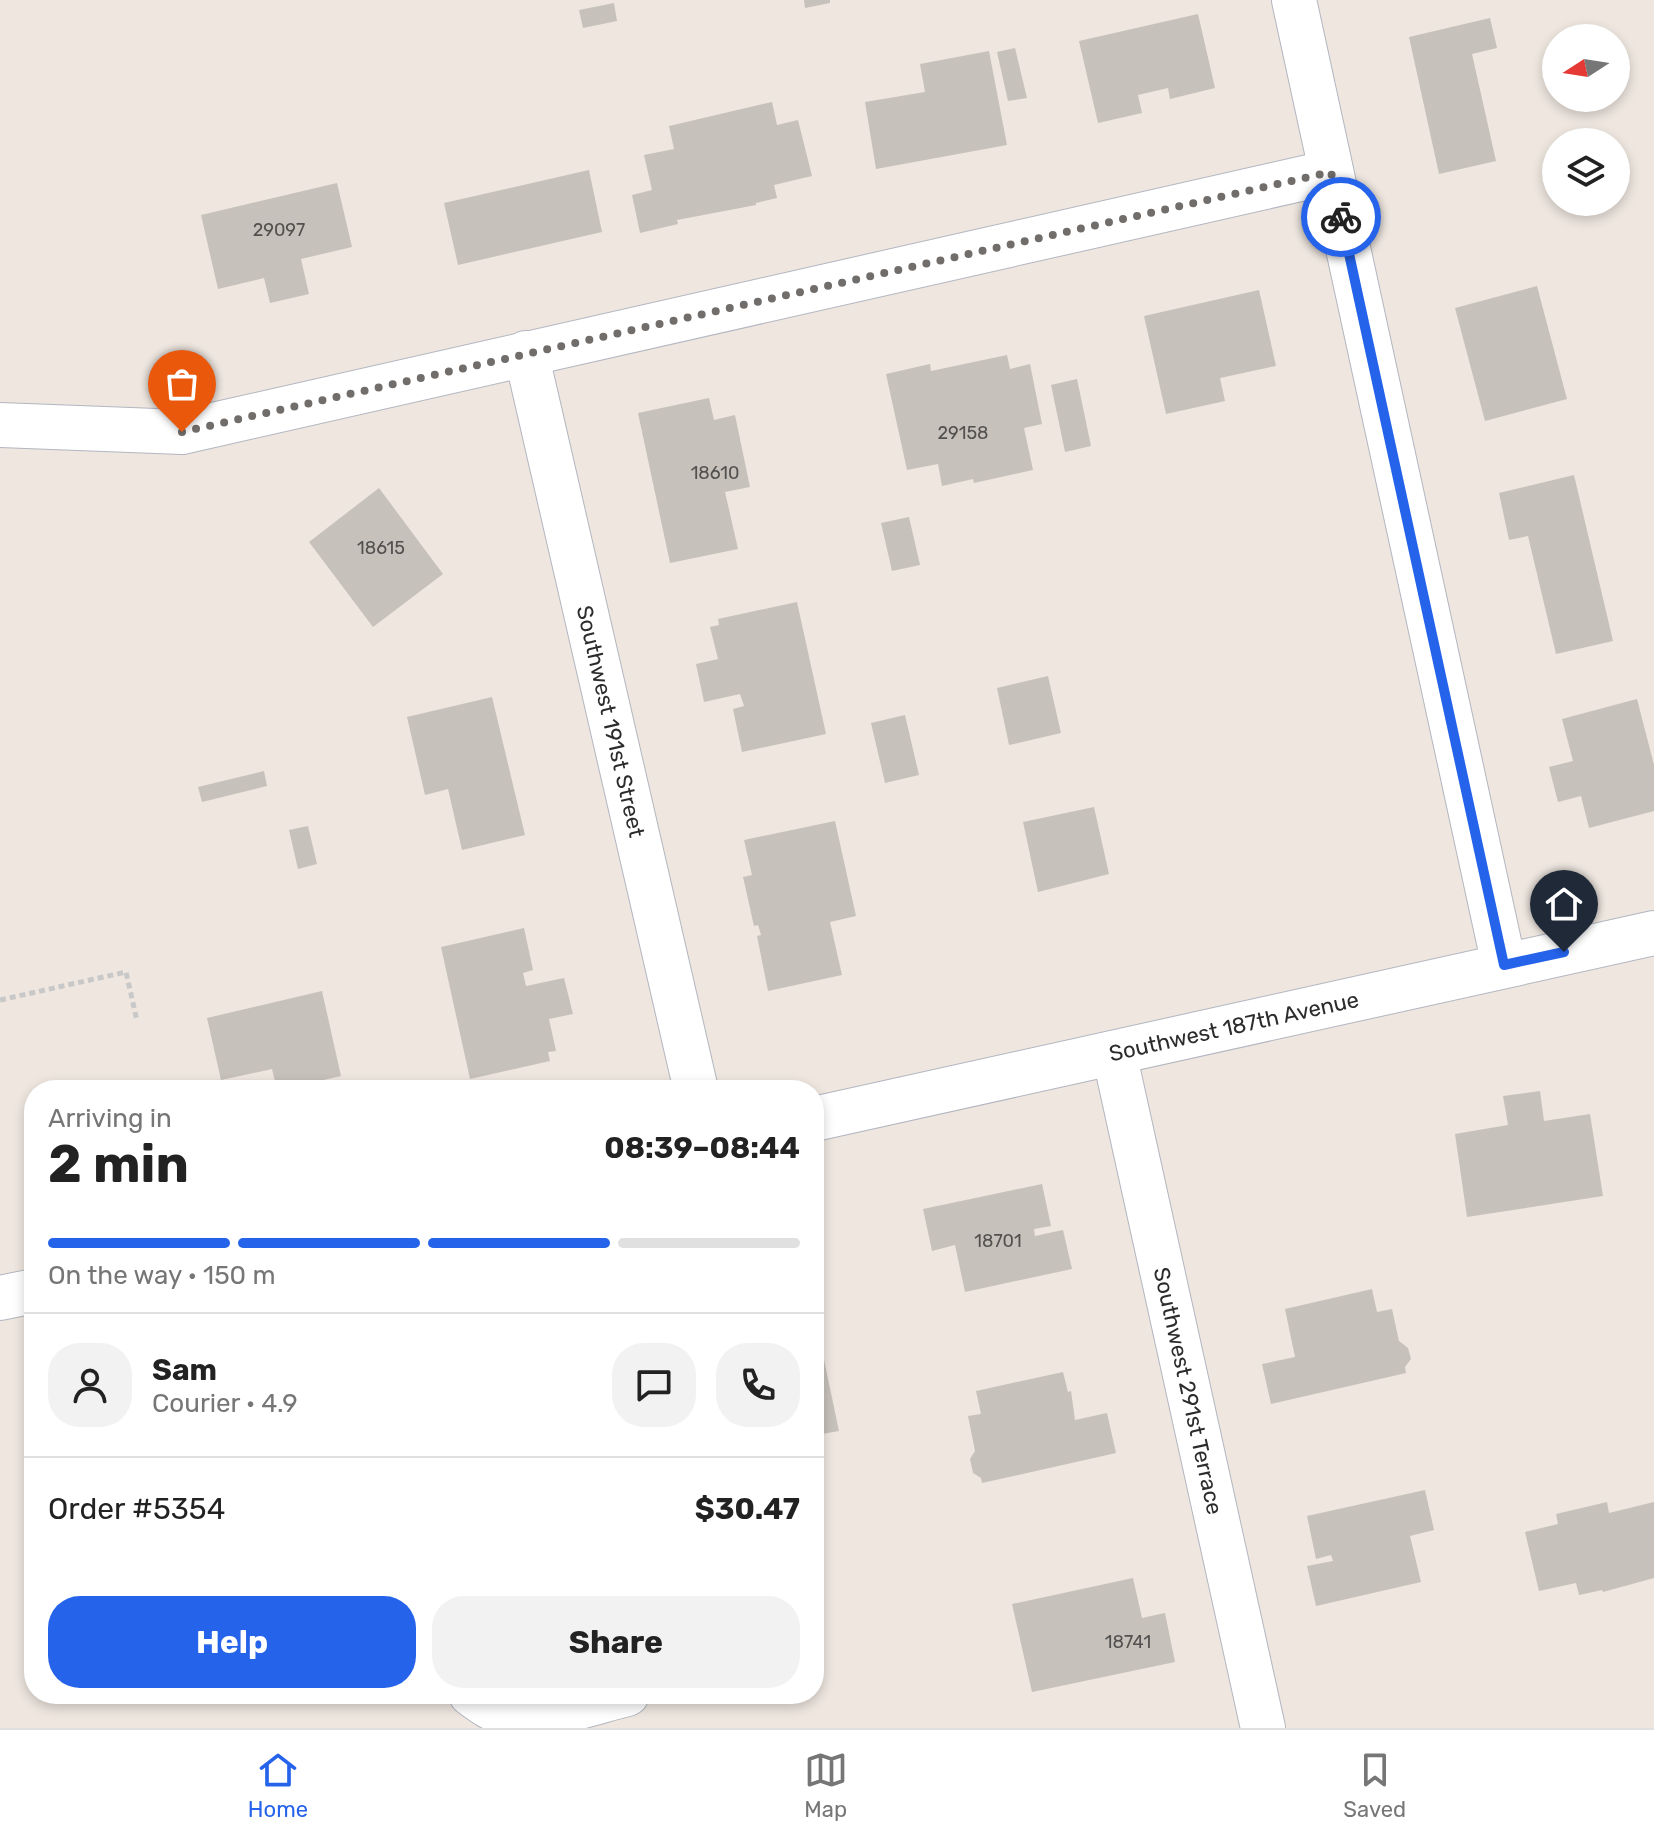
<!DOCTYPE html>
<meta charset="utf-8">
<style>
body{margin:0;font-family:Rubik,sans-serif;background:#f2f2f2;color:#222;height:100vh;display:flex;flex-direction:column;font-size:30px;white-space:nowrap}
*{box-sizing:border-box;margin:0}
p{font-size:26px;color:#767676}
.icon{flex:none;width:44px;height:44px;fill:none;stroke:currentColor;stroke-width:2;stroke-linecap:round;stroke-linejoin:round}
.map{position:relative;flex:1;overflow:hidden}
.drawer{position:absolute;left:24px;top:1080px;width:800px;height:624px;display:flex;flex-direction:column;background:#fff;border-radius:32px;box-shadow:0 4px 12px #0003}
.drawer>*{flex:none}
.needle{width:52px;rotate:258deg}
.fabs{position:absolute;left:1542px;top:24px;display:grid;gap:16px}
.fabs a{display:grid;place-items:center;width:88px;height:88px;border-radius:50%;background:#fff;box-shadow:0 4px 12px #0003;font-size:40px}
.pin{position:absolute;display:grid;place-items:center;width:68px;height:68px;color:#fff;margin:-82px -34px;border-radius:50% 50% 50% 0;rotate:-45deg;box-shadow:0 0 8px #0007}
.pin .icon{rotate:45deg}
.courier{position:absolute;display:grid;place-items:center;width:80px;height:80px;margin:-40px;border:6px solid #2563eb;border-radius:50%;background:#fff;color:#222;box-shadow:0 2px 10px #0007}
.headline em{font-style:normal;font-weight:700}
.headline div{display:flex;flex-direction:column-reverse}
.headline{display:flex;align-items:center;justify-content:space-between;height:136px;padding:0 24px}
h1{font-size:52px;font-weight:700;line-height:60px}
.bar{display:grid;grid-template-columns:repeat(4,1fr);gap:12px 8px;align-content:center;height:96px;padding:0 24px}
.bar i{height:10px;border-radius:6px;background:#e0e0e0}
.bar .current{background:#2563eb}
.bar p{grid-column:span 4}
.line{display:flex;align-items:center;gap:20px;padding:0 24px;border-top:2px solid #e0e0e0}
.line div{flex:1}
.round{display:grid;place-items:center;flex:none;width:84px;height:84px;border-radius:32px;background:#f2f2f2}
.action{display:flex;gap:16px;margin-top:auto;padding:16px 24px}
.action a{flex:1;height:92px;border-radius:32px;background:#2563eb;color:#fff;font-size:32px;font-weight:700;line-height:92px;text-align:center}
.action a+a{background:#f2f2f2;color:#222}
.dock{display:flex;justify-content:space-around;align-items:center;height:112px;border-top:2px solid #e0e0e0;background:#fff;font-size:22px;color:#767676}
.dock a{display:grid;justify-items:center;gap:4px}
.dock .current{color:#2563eb}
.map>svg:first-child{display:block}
.building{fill:#c6c1ba}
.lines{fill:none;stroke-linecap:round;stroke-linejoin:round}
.minor-casing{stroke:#b2b6c0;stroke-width:46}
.path{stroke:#c8c8c8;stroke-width:5;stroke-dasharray:6 4;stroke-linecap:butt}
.minor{stroke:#fff;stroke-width:44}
.done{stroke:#706d6b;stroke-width:8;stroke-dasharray:0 14.4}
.route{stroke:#2563eb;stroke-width:10}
.labels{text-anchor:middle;stroke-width:7;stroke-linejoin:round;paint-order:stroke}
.number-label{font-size:18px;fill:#525150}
.street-label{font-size:22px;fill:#2c2c2c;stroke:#fff}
</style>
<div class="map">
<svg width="1654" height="1728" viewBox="0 0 1654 1728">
<rect width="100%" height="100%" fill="#eee6df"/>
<!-- building -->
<path class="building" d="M804 0H830V3L805 8Z
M614 3 617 21 583 28 579 10Z
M1198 14 1215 88 1170 99 1168 88 1138 95 1142 113 1098 123 1079 41Z
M1490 18 1497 48 1472 54 1496 161 1439 174 1409 37Z
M1015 48 1027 98 1008 101 997 52Z
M989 51 1007 145 876 169 865 102 925 92 920 64Z
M772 102 777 125 798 120 812 176 774 185 777 198 756 203V205L677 220 678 224 640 233 632 195 652 190 644 155 674 149 669 126Z
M589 170 602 232 458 265 444 203Z
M337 183 352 247 301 259 309 294 270 303 264 278 218 289 201 215Z
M1537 286 1567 399 1485 421 1455 308Z
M1259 290 1276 366 1220 378 1225 401 1166 414 1144 316Z
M1007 355 1010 369 1030 364 1042 424 1024 428 1033 470 974 483 973 479 942 486 938 464 907 470 886 374 930 364 931 371Z
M1077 379 1091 446 1065 452 1051 385Z
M709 398 714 420 735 415 750 487 725 492 738 549 670 563 638 413Z
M1574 475 1613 641 1556 654 1528 536 1509 540 1499 493Z
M379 488 443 574 373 627 309 542Z
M909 517 920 565 892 571 881 523Z
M797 602 826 734 742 752 733 709 744 706 740 694 704 702 696 664 718 659 710 627 719 625 718 619Z
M1048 676 1061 733 1009 745 997 688Z
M492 697 525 835 462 850 448 789 425 795 407 717Z
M1637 699 1654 765V811L1589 828 1581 796 1558 802 1549 767 1573 761 1562 719Z
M905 715 919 775 885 783 871 723Z
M264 771 267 786 202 802 198 787Z
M1094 807 1109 874 1038 892 1023 822Z
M835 821 856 916 830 922 842 975 768 991 757 936 761 935 758 925 754 926 743 877 752 875 744 840Z
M308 826 317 864 298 869 289 830Z
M524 928 533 970 523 973 526 986 564 978 573 1014 549 1019 556 1051 548 1052 550 1061 470 1079 441 947Z
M322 991 341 1076 280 1090H277L272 1069 221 1080 207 1018Z
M1540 1091 1544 1121 1590 1114 1603 1196 1467 1217 1455 1134 1508 1125 1503 1096Z
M1042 1184 1051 1226 1034 1229 1035 1236 1063 1230 1072 1269 965 1292 955 1245 932 1251 923 1209Z
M1372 1289 1377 1312 1392 1309 1399 1341 1408 1348 1411 1359 1405 1367 1406 1373 1271 1404 1262 1364 1295 1357 1285 1309Z
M819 1336 839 1431 822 1434 824 1446 814 1449V1337Z
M1063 1372 1068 1392 1071 1391 1075 1420 1107 1413 1116 1453 982 1483 981 1478 973 1473 970 1459 975 1451 968 1416 981 1414 976 1391Z
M1425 1490 1434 1530 1410 1536 1421 1582 1316 1606 1307 1566 1333 1561 1331 1555 1316 1559 1307 1516Z
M1607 1502 1609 1513 1654 1502V1578L1603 1592 1602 1590 1579 1595 1576 1583 1539 1591 1525 1532 1558 1524 1556 1514Z
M1133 1578 1142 1618 1165 1613 1175 1662 1032 1692 1012 1604Z"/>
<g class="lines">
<!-- minor casing -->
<g class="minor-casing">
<g id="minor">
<path d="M1294 0 1504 965"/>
<path id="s1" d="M526 353 696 1090"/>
<path d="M0 425 182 432 1331 172"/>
<path id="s2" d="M1114 1053 1263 1728"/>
<path id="s3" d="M814 1119 1654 933"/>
<path d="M0 1298 34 1291"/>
<path d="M471 1694C482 1702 495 1712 509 1714 548 1720 590 1703 627 1694"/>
</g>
</g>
<!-- path -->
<path class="path" d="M0 1000 126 972 137 1021"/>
<!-- minor -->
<use href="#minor" class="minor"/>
</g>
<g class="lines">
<!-- done -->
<path class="done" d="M182 432 1331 172 1341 217"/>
<!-- route -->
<path class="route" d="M1341 217 1504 965 1564 952"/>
</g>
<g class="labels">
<!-- number labels -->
<g class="number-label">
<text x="279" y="236">29097</text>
<text x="963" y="439">29158</text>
<text x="715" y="479">18610</text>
<text x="381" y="554">18615</text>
<text x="998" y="1247">18701</text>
<text x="1128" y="1648">18741</text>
</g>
<!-- street labels -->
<g class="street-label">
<text dy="8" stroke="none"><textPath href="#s1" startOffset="378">Southwest 191st Street</textPath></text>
<text dy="8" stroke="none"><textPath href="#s3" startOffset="430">Southwest 187th Avenue</textPath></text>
<text dy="8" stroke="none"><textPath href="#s2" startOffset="346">Southwest 291st Terrace</textPath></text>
</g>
</g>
</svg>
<div class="fabs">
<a><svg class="needle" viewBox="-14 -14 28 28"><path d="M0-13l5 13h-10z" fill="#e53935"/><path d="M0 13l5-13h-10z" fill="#767676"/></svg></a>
<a><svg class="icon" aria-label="layers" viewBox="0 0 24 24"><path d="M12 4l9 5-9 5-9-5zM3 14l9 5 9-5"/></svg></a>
</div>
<div class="pin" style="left:182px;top:432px;background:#ea580c"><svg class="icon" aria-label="bag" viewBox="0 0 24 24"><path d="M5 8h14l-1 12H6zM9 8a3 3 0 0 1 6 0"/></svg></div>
<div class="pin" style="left:1564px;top:952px;background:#1f2937"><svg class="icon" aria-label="home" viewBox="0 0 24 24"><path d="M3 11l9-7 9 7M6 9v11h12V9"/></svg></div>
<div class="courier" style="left:1341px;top:217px"><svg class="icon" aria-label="bike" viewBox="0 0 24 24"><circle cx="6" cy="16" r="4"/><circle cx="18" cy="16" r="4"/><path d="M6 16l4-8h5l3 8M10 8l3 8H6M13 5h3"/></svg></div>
<section class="drawer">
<div class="headline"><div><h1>2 min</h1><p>Arriving in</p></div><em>08:39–08:44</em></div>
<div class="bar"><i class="current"></i><i class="current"></i><i class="current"></i><i></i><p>On the way · 150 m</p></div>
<div class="line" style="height:144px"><a class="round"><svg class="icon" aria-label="person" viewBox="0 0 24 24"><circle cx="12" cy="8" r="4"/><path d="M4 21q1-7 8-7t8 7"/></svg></a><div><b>Sam</b><p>Courier · 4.9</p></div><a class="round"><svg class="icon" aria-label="chat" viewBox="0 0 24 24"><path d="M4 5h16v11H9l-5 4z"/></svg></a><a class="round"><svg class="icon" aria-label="phone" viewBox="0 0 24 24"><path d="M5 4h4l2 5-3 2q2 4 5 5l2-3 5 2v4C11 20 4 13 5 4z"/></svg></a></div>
<div class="line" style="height:104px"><div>Order #5354</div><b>$30.47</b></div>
<div class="action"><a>Help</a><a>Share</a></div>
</section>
</div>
<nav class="dock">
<a class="current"><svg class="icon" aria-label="home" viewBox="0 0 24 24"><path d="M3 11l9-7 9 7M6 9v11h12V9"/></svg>Home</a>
<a><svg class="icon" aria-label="map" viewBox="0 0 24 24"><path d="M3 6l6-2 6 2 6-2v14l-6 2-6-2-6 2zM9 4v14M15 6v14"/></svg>Map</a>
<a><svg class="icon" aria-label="saved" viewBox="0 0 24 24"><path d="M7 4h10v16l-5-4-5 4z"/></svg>Saved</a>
</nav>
